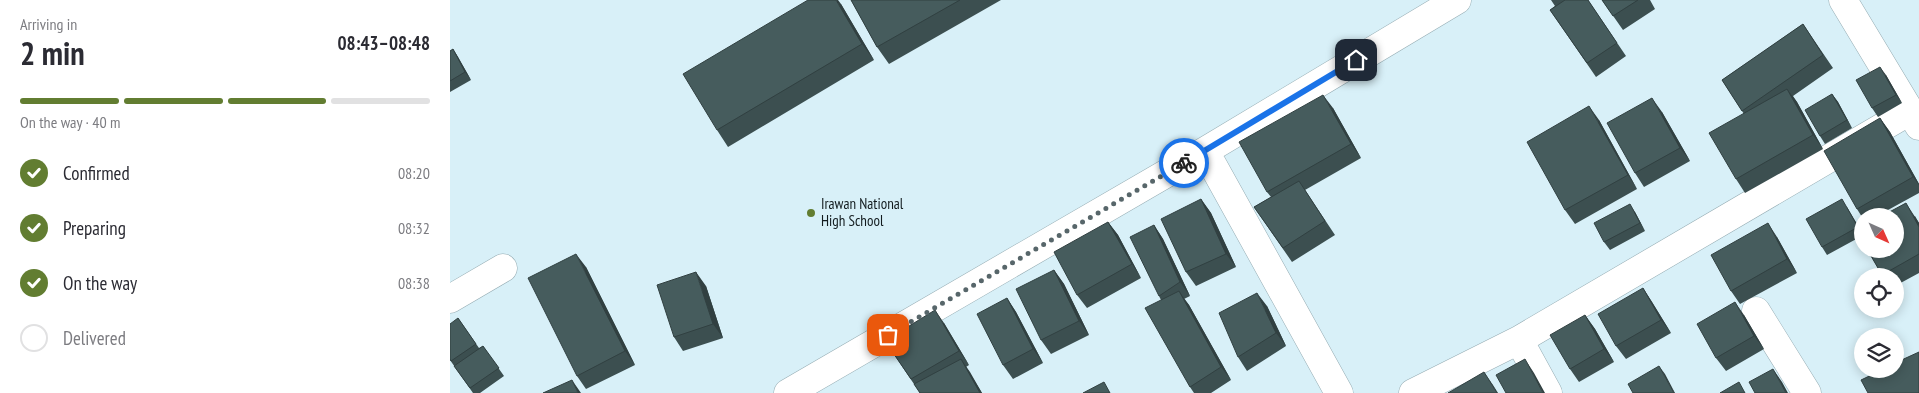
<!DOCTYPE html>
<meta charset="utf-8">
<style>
body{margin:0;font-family:"PT Sans Narrow",sans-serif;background:#f7f7f7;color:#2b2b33;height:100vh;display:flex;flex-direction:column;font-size:19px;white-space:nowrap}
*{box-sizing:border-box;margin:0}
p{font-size:16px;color:#7c7c81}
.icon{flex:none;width:28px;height:28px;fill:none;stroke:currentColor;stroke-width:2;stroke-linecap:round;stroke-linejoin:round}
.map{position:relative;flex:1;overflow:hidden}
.panel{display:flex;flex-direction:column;background:#fff;width:450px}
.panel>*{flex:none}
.needle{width:32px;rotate:135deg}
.controls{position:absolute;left:1404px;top:208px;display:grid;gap:10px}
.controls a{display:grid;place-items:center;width:50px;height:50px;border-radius:50%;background:#fff;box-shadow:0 2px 12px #0003;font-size:25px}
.pin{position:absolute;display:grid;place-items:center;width:42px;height:42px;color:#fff;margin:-21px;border-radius:10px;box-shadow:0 2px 8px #0006}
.courier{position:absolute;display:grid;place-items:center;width:50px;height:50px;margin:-25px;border:4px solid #1a73e8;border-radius:50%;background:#fff;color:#222;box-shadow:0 1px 6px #0007}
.overview em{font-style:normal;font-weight:800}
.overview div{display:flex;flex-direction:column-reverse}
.overview{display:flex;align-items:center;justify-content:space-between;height:85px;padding:0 20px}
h1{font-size:32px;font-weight:800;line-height:38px}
.bar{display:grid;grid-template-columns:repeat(4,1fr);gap:8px 5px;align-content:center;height:60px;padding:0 20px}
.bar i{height:6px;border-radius:4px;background:#e1e1e2}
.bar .active{background:#627d31}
.bar p{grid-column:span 4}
ol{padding:0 20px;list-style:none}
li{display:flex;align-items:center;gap:15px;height:55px}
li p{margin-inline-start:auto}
li .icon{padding:5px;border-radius:50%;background:#627d31;color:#fff;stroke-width:4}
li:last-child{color:#7c7c81}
li i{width:28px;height:28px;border:2px solid #e1e1e2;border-radius:50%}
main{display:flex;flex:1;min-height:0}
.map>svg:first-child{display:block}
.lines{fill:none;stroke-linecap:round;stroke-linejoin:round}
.minor-casing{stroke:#95acb3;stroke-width:29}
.minor{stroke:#fff;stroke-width:28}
.wall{fill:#3c4f50}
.shaded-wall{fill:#314041}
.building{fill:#465c5d;stroke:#314041}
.done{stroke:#57666a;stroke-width:5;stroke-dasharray:0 9}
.route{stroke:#1a73e8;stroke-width:6}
.poi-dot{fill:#627d31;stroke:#d8f0f8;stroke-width:2}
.labels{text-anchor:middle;stroke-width:5;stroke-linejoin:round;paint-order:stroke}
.poi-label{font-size:15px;fill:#121b1e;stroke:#d8f0f8;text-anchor:start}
</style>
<main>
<section class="panel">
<div class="overview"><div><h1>2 min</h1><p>Arriving in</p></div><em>08:43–08:48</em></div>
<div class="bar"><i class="active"></i><i class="active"></i><i class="active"></i><i></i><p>On the way · 40 m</p></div>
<ol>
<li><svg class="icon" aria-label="check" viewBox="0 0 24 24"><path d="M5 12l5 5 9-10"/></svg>Confirmed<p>08:20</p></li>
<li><svg class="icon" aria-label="check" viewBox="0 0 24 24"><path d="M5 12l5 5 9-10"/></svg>Preparing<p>08:32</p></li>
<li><svg class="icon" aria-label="check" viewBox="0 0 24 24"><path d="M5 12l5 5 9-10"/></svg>On the way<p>08:38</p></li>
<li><i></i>Delivered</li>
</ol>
</section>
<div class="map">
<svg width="1469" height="393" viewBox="0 0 1469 393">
<rect width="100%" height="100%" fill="#d8f0f8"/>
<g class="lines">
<!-- minor casing -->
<g class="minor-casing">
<path id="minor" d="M1393 0 1469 126
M755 151 889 393
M0 299 53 268
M1306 311 1357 393
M1069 340 1098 393
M338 393 755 151 1007 0
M963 393 1069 340 1460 111"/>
</g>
<!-- minor -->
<use href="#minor" class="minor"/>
</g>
<!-- wall -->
<path class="wall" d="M401 0H551L439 64 427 47Z
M1101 0H1138L1176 56 1146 77 1100 10 1105 6Z
M1152 0H1200L1205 9 1173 30Z
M391 4 424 60 278 147 267 130Z
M1353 24 1383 68 1343 96 1347 102 1373 149 1295 193 1286 179 1294 114 1272 80Z
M3 49 8 57 21 80 0 92V51Z
M1436 75 1452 103 1428 117 1422 108Z
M1382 94 1388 102 1402 128 1375 144 1370 136Z
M883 108 911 158 855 190 885 235 842 262 804 207 821 197 817 192Z
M1212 112 1240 161 1194 187 1185 173Z
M1430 118 1440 132 1469 184V193L1427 216H1412V217L1407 209Z
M1149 120 1187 189 1125 224 1115 210Z
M751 199 761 213 786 267 746 286 736 272Z
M1397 207 1410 229V237L1377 255 1372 247Z
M1185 212 1195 231 1160 250 1154 242Z
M1465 216 1469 223V273L1445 286V276H1433L1417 249Z
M658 222 668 235 691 278 637 308 627 295Z
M704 225 713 239 740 296 734 299 739 305 781 380 761 393H744L740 387 711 300 709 296Z
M1327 237 1347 273 1290 304 1281 291Z
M136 267 185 365 136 389 127 376Z
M604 270 614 284 639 335 601 354 591 340Z
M256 286 273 338 233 351 224 337Z
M1193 288 1202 302 1221 333 1176 359 1166 346Z
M557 298 566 312 593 363 563 379 553 365Z
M817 306 836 346 797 371 788 357Z
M1135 315 1145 329 1164 362 1129 382 1120 369Z
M1294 315 1314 349 1276 371 1266 358Z
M8 318 29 348 33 346 54 376 30 393H23L0 360Z
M494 323 519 365 516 367 532 393H470L435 341Z"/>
<!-- shaded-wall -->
<path class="shaded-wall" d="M386 0H388L391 4 424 60 412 44Z
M3 49 8 57 21 80 15 72Z
M1430 67 1436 75 1452 103 1446 95Z
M1337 89 1347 102 1373 149 1363 135Z
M1382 94 1388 102 1402 128 1397 120Z
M873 95 883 108 911 158 901 144Z
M1202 98 1212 112 1240 161 1230 148Z
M1139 106 1149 120 1187 189 1178 175Z
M1430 118 1440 132 1469 184V185L1463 177Z
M751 199 761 213 786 267 776 254Z
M1456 203 1469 223V227Z
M1180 204 1185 212 1195 231 1190 223Z
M658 222 668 235 691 278 682 264Z
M1318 223 1327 237 1347 273 1337 259Z
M704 225 713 239 740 296 730 282Z
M126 254 136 267 185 365 175 351Z
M604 270 614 284 639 335 629 321Z
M246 272 256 286 273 338 263 324Z
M1193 288 1202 302 1221 333 1211 320Z
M729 291 739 305 781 380 771 367Z
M807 293 817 306 836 346 826 333Z
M557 298 566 312 593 363 583 349Z
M1285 302 1294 315 1314 349 1304 336Z
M485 310 494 323 519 365 509 351Z
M1135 315 1145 329 1164 362 1154 349Z
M511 359 520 372 532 393H530Z
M1075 359 1084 373 1095 393H1093Z
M1209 366 1215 374 1225 393H1224Z
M1323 369 1332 382 1338 393H1336Z
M1034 372 1043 385 1048 393H1047Z
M122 380 131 393H128Z"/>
<!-- building -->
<path class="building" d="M358 0H386L412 44 267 130 233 74Z
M401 0H510L427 47Z
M1115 0H1138L1167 43 1137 63 1100 10Z
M1152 0H1188L1163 16Z
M1353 24 1373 55 1292 111 1272 80Z
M3 49 15 72 0 81V51Z
M1430 67 1446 95 1422 108 1406 80Z
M1337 89 1363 135 1286 179 1259 133Z
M1382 94 1397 120 1370 136 1355 110Z
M873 95 901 144 817 192 789 142Z
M1202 98 1230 148 1185 173 1157 123Z
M1139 106 1178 175 1115 210 1077 142Z
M1430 118 1463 177 1407 209 1374 151Z
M849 181 875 221 833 248 804 207Z
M751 199 776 254 736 272 711 219Z
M1392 199 1408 227 1372 247 1356 219Z
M1456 203 1469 227V254L1432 275 1417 249H1445V216H1432Z
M1180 204 1190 223 1154 242 1144 223Z
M658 222 682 264 627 295 604 252Z
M1318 223 1337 259 1281 291 1261 255Z
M704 225 730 282 709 296 680 237Z
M1412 228V241L1407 231Z
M126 254 175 351 127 376 78 278Z
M604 270 629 321 591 340 566 289Z
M246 272 263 324 224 337 207 285Z
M1193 288 1211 320 1166 346 1148 314Z
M729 291 771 367 740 387 695 308Z
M807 293 826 333 788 357 769 313Z
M557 298 583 349 553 365 527 314Z
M1285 302 1304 336 1266 358 1247 324Z
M485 310 509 351 461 379 435 341Z
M1135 315 1154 349 1120 369 1100 335Z
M8 318 26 344 1 361 0 359V324Z
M33 346 49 368 20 388 4 366Z
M1469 352V393H1418L1411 380 1434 369H1445V363Z
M511 359 530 393H470L464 384Z
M1075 359 1093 393H1056L1046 375Z
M1209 366 1224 393H1183L1178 384Z
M1323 369 1336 393H1305L1299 382Z
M1034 372 1047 393H998Z
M122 380 128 393H93Z
M654 382 660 393H633Z
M1289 382 1295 393H1270Z"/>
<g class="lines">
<!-- done -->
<path class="done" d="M438 335 734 163"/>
<!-- route -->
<path class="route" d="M734 163 906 60"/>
</g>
<!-- markers -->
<circle class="poi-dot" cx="361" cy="213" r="5"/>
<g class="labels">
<!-- poi labels -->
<g class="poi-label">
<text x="371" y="209">Irawan National<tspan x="371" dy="17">High School</tspan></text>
</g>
</g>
</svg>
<div class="controls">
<a><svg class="needle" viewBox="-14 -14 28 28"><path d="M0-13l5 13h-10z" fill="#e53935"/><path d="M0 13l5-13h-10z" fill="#7c7c81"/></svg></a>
<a><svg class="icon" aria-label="locate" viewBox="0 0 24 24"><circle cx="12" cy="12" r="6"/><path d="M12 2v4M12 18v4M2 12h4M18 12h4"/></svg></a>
<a><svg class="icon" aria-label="layers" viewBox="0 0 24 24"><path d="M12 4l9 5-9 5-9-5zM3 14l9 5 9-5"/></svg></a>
</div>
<div class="pin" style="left:438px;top:335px;background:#ea580c"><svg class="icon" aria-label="bag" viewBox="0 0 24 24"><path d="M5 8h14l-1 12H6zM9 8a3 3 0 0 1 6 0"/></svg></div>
<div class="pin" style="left:906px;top:60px;background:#1f2937"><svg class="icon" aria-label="home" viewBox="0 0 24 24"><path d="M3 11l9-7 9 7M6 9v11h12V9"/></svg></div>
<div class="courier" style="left:734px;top:163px"><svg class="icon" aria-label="bike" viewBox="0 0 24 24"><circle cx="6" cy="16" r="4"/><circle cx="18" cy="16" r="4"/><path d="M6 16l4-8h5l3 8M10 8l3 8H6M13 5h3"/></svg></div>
</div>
</main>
